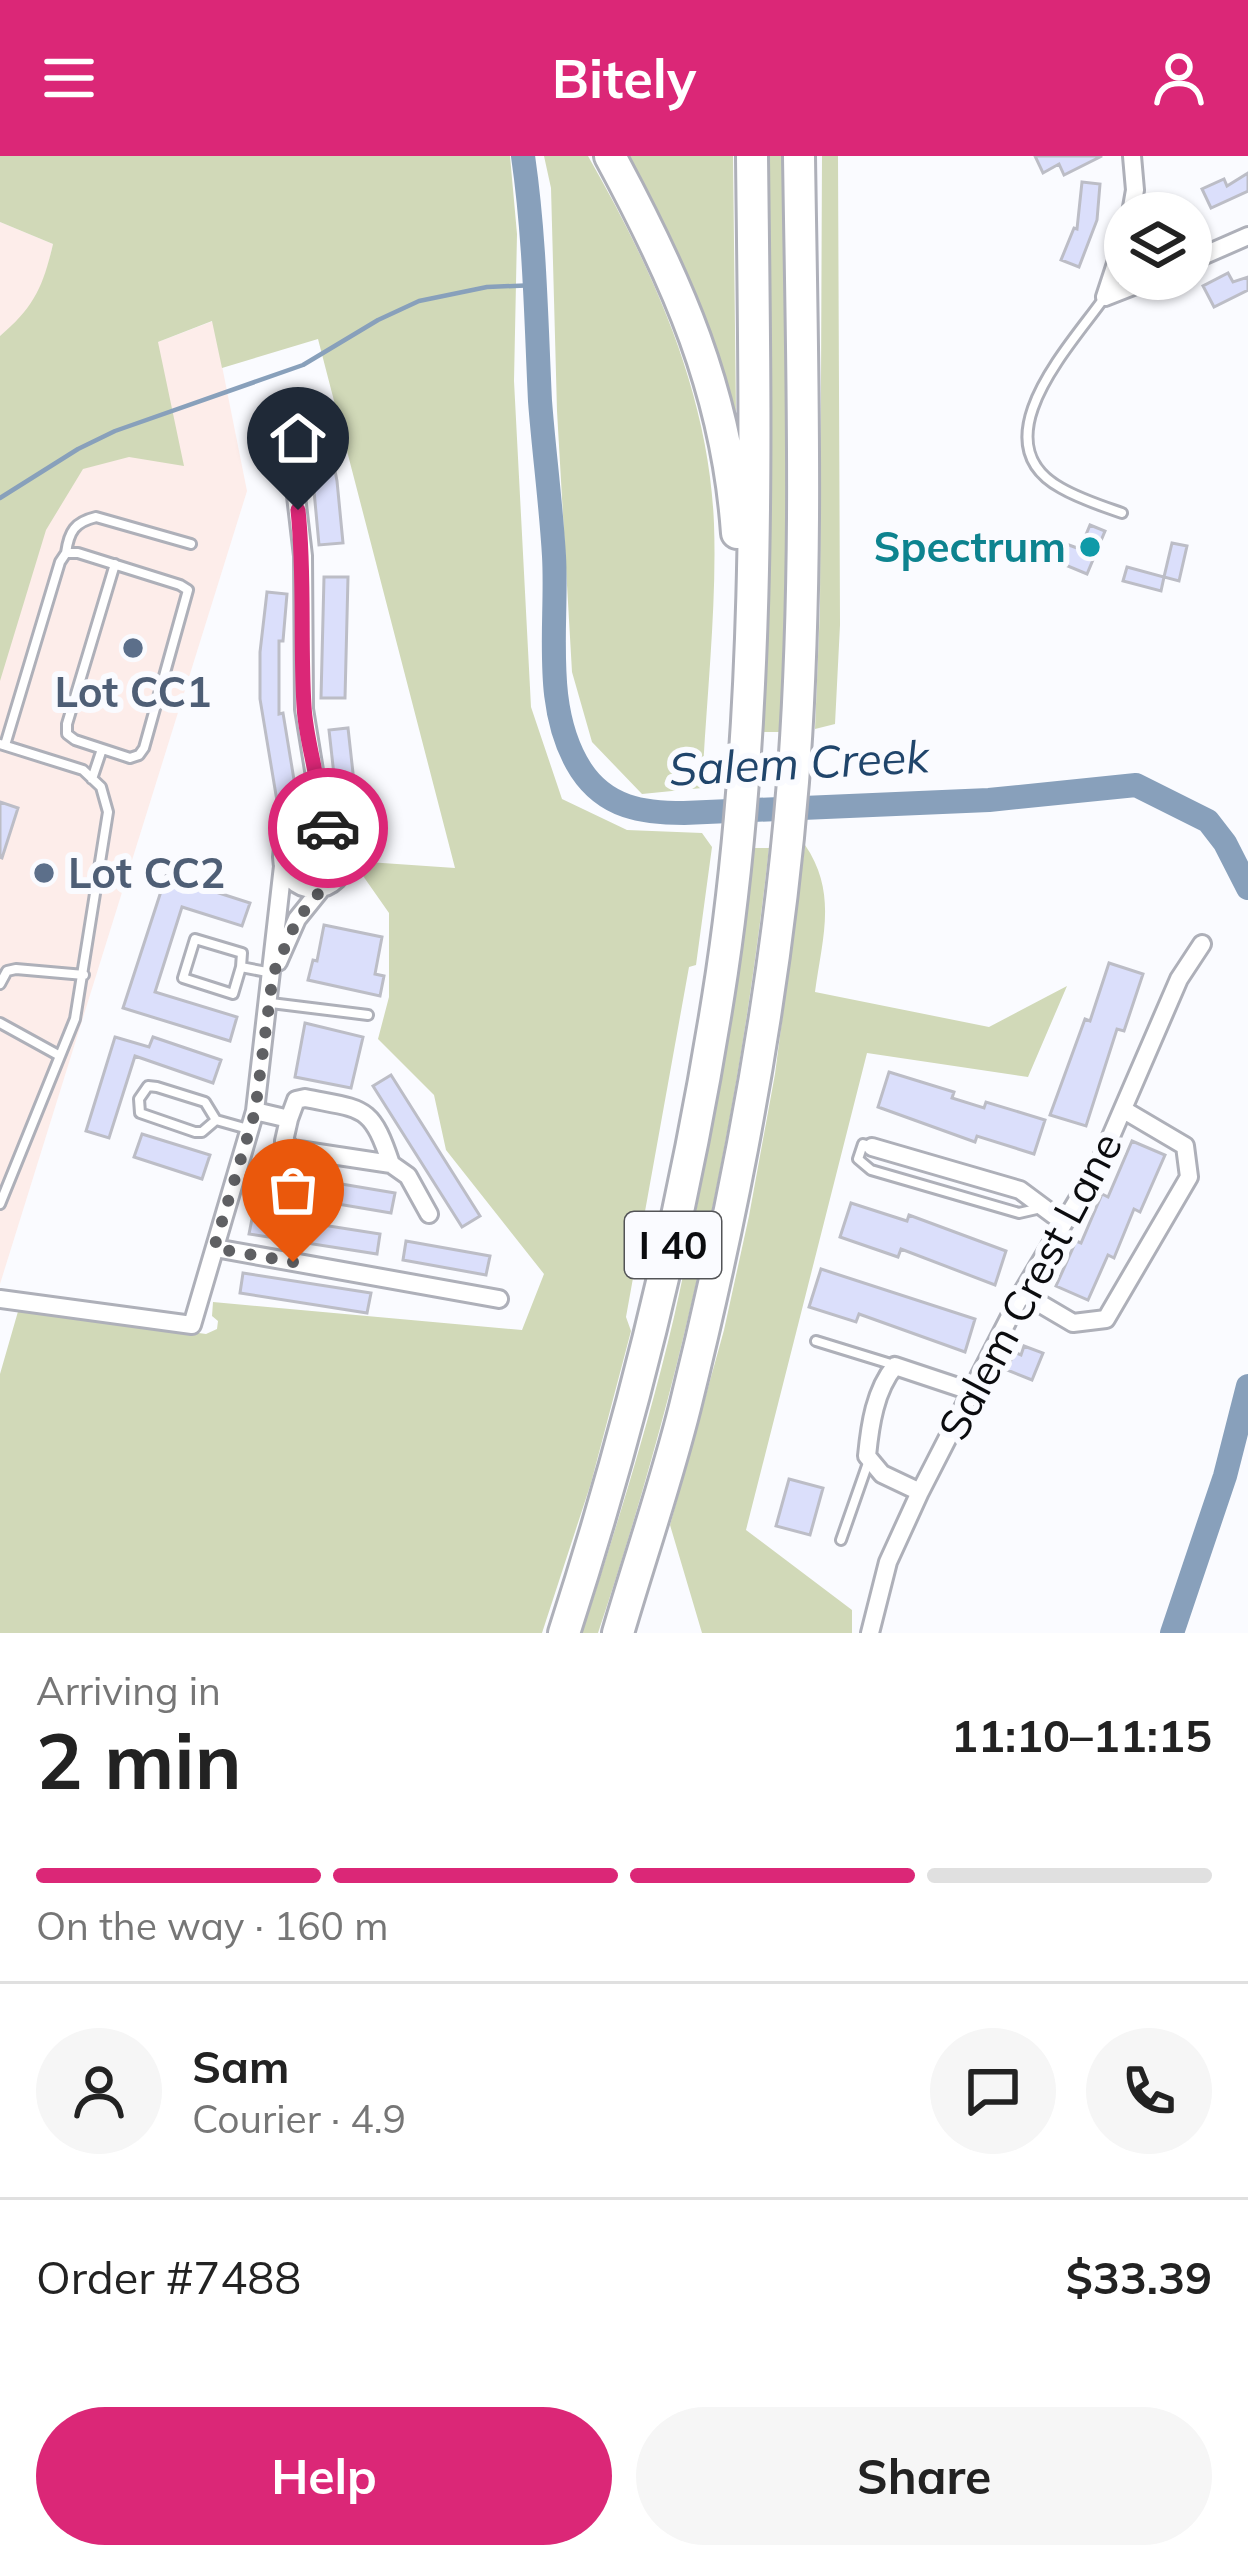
<!DOCTYPE html>
<meta charset="utf-8">
<style>
body{margin:0;font-family:Mulish,sans-serif;background:#f6f6f6;color:#222;height:100vh;display:flex;flex-direction:column;font-size:45px;white-space:nowrap}
*{box-sizing:border-box;margin:0}
p{font-size:39px;color:#767676}
.icon{flex:none;width:66px;height:66px;fill:none;stroke:currentColor;stroke-width:2;stroke-linecap:round;stroke-linejoin:round}
.map{position:relative;height:1477px;overflow:hidden}
.sheet{display:flex;flex-direction:column;background:#fff;flex:1}
.sheet>*{flex:none}
.buttons{position:absolute;left:1104px;top:36px;display:grid;gap:24px}
.buttons a{display:grid;place-items:center;width:108px;height:108px;border-radius:50%;background:#fff;box-shadow:0 3px 9px #0004;font-size:60px}
.pin{position:absolute;display:grid;place-items:center;width:102px;height:102px;color:#fff;margin:-123px -51px;border-radius:50% 50% 50% 0;rotate:-45deg;box-shadow:0 0 12px #0007}
.pin .icon{rotate:45deg}
.courier{position:absolute;display:grid;place-items:center;width:120px;height:120px;margin:-60px;border:9px solid #db2777;border-radius:50%;background:#fff;color:#222;box-shadow:0 3px 15px #0007}
.headline em{font-style:normal;font-weight:700}
.headline div{display:flex;flex-direction:column-reverse}
.headline{display:flex;align-items:center;justify-content:space-between;height:204px;padding:0 36px}
h1{font-size:78px;font-weight:700;line-height:90px}
.bar{display:grid;grid-template-columns:repeat(4,1fr);gap:18px 12px;align-content:center;height:144px;padding:0 36px}
.bar i{height:15px;border-radius:9px;background:#e0e0e0}
.bar .active{background:#db2777}
.bar p{grid-column:span 4}
.line{display:flex;align-items:center;gap:30px;padding:0 36px;border-top:3px solid #e0e0e0}
.line div{flex:1}
.round{display:grid;place-items:center;flex:none;width:126px;height:126px;border-radius:63px;background:#f6f6f6}
.button{display:flex;gap:24px;margin-top:auto;padding:24px 36px}
.button a{flex:1;height:138px;border-radius:72px;background:#db2777;color:#fff;font-size:48px;font-weight:700;line-height:138px;text-align:center}
.button a+a{background:#f6f6f6;color:#222}
header{display:flex;justify-content:space-between;align-items:center;height:156px;padding:0 36px;background:#db2777;color:#fff;font-size:54px;font-weight:700}
.map>svg:first-child{display:block}
.education{fill:#fdedea}
.green{fill:#d1d9b8}
.lines{fill:none;stroke-linecap:round;stroke-linejoin:round}
.stream{stroke:#88a0bb;stroke-width:4.5}
.river{stroke:#88a0bb;stroke-width:24}
.building{fill:#dbdffb;stroke:#bcbdc6;stroke-width:3}
.service-casing{stroke:#aeb0b9;stroke-width:14}
.minor-casing{stroke:#aeb0b9;stroke-width:22}
.motorway-casing{stroke:#aeb0b9;stroke-width:36}
.service{stroke:#fff;stroke-width:8}
.minor{stroke:#fff;stroke-width:16}
.motorway{stroke:#fff;stroke-width:30}
.done{stroke:#5f6063;stroke-width:12;stroke-dasharray:0 21.6}
.route{stroke:#db2777;stroke-width:15}
.culture-dot{fill:#0f9aa8;stroke:#fafbff;stroke-width:4.5}
.service-dot{fill:#5c6f8a;stroke:#fafbff;stroke-width:4.5}
.labels{text-anchor:middle;stroke-width:12;stroke-linejoin:round;paint-order:stroke}
.shield{fill:#fafbff;stroke:#535457;stroke-width:3}
.shield-label{font-size:39px;font-weight:bold;fill:#0b0c0f}
.culture-label{font-size:42px;font-weight:bold;fill:#0d838f;stroke:#fafbff;text-anchor:end}
.service-label{font-size:42px;font-weight:bold;fill:#4e5e75;stroke:#fafbff}
.street-label{font-size:42px;fill:#0b0c0f;stroke:#fafbff}
.water-label{font-size:45px;font-style:italic;fill:#20456b;stroke:#fafbff}
</style>
<header><svg class="icon" aria-label="menu" viewBox="0 0 24 24"><path d="M4 6h16M4 12h16M4 18h16"/></svg>Bitely<svg class="icon" aria-label="person" viewBox="0 0 24 24"><circle cx="12" cy="8" r="4"/><path d="M4 21q1-7 8-7t8 7"/></svg></header>
<div class="map">
<svg width="1248" height="1477" viewBox="0 0 1248 1477">
<rect width="100%" height="100%" fill="#fafbff"/>
<!-- education -->
<path class="education" d="M0 66 53 88 43 131 20 163 0 180Z
M213 165 247 335 0 1128V257L145 191Z"/>
<!-- green -->
<path class="green" d="M0 0H510L517 78 514 225 531 551 562 643 627 674 702 677 712 691 696 809 689 811 626 1161 631 1175 591 1327 542 1477H0V1218L19 1152 206 1178 217 1173 218 1165 212 1160 213 1146 522 1174 544 1118 446 994 434 939 378 883 389 841V757L361 717 368 706 455 712 318 183 222 212 212 165 158 186 184 310 129 301 83 313 46 374 0 525V180C34 151 43 131 53 88L0 66Z
M544 0H588C652 112 709 236 714 368 717 451 706 547 702 632L642 638 592 586 572 516 557 255 551 32Z
M620 0H733L736 259 728 258Z
M766 0H783C784 192 793 383 779 576H763L771 313Z
M822 0H838L840 469 835 568 815 573 820 452Z
M805 689C838 737 822 783 815 836L989 871 1067 830 1028 921 867 897 746 1374 852 1454V1477H702L670 1369 724 1174 749 1060 775 918Z
M754 692H769C739 961 684 1221 598 1477H582C616 1373 649 1267 674 1161 709 1006 732 849 754 692Z"/>
<g class="lines">
<!-- stream -->
<path class="stream" d="M0 342 78 293 115 275 303 209 378 164 419 145 487 131 537 129"/>
<!-- river -->
<path class="river" d="M523 0C535 82 536 163 540 245 544 297 551 348 554 400 558 469 541 552 581 614 606 652 643 657 684 657L989 644 1136 629 1208 665 1225 687 1248 732
M1172 1477 1225 1320 1248 1230"/>
</g>
<!-- building -->
<path class="building" d="M1035 0H1102L1064 19 1059 8 1043 17Z
M1248 17V35L1211 52 1202 33 1224 23 1227 30Z
M1082 26 1100 28 1097 64 1079 111 1061 104 1074 72 1077 73Z
M1228 117 1233 126 1248 121V134L1214 151 1203 130Z
M322 248 337 325 343 387 319 389 312 313 299 252Z
M1090 369 1105 375 1087 418 1058 406 1066 388 1080 393Z
M1172 387 1187 390 1179 425 1164 421Z
M1127 411 1164 421 1161 435 1123 425Z
M324 421H348L345 542H321Z
M267 436 287 438 283 485H279V558L283 557 297 642 277 645 260 543V496Z
M348 572 356 644 337 646 329 574Z
M0 646 18 652 2 702 0 701Z
M166 720 250 747 242 770 182 751 155 836 237 861 230 885 123 852Z
M324 769 382 781 375 818 384 820 380 840 308 824 313 804 317 805Z
M1109 807 1143 818 1124 875 1117 873 1086 970 1050 959 1085 863 1090 865Z
M305 867 363 881 351 932 295 921Z
M115 881 149 891 153 881 221 904 213 927 135 900 109 982 86 975Z
M889 916 954 936 952 942 984 952 986 946 1045 964 1034 998 977 980 975 986 878 951Z
M391 919 480 1060 462 1071 373 930Z
M142 978 210 999 202 1023 134 1001Z
M1132 985 1165 999 1140 1056 1134 1053 1114 1102 1108 1099 1088 1144 1056 1130 1076 1085 1081 1087 1102 1038 1108 1041Z
M270 1016 395 1037 391 1057 267 1036Z
M851 1047 907 1065 909 1059 1006 1095 995 1129 901 1093 898 1101 840 1081Z
M253 1058 380 1078 377 1098 249 1078Z
M406 1085 490 1100 486 1119 403 1104Z
M821 1113 975 1163 965 1196 859 1158 856 1166 809 1151Z
M243 1117 371 1137 367 1157 240 1137Z
M1024 1190 1043 1197 1032 1224 1007 1214 1014 1196 1021 1199Z
M789 1323 823 1332 810 1379 776 1370Z"/>
<g class="lines">
<!-- service casing -->
<g class="service-casing">
<path id="service" d="M1104 142C1071 189 978 286 1061 332 1080 343 1102 350 1122 357
M66 397C69 375 75 366 96 361L191 388
M0 588 83 614 101 631 108 656 75 863 0 1048
M5 589 60 406 66 397H78L180 429 188 434 144 592 139 599 130 602 75 584 67 578V568L115 408
M92 623 102 593
M241 811 242 797 195 783 183 822 233 838 241 811 272 817
M0 828 7 815 16 813 84 819
M271 847 368 859
M0 867 60 900
M216 964 205 946 157 931 148 930 139 943 140 957 195 976H202L216 964 248 973
M870 990 863 988 858 1003 871 1014 1019 1057 1041 1052
M816 1185 894 1209
M841 1384 869 1304"/>
</g>
<!-- minor casing -->
<g class="minor-casing">
<path id="minor" d="M1131 57 1135 34 1132 0
M1191 105 1248 80
M1105 141 1125 80
M1105 141 1151 123
M287 263 303 400 304 553 320 651 319 669
M282 701a32 32 0 1 1 64 0a32 32 0 1 1-64 0Z
M278 806 297 763 322 732
M255 955 289 963 284 985 292 993 391 1008 408 1020 429 1058
M289 963 296 944 305 942C364 954 371 948 391 1008
M872 991 1020 1034 1063 1066
M215 1092 499 1143
M1022 1137 1073 1167 1106 1163 1189 1021 1185 990 1124 954
M0 1143 192 1169 255 955 283 710
M920 1336 882 1318 867 1300C870 1269 875 1234 895 1210L970 1235
M870 1477 888 1406 920 1336 1022 1137 1099 1008 1179 823 1202 788"/>
</g>
<!-- motorway casing -->
<g class="motorway-casing">
<path id="motorway" d="M610 0C677 124 727 235 737 377
M564 1477C634 1261 688 1040 722 816 762 546 755 271 752 0
M618 1477C640 1402 666 1327 685 1251 736 1046 776 837 793 626 809 418 802 209 799 0"/>
</g>
<!-- service -->
<use href="#service" class="service"/>
<!-- minor -->
<use href="#minor" class="minor"/>
<!-- motorway -->
<use href="#motorway" class="motorway"/>
</g>
<g class="lines">
<!-- done -->
<path class="done" d="M293 1106 214 1092 255 956 273 818 297 764 322 733 340 720 346 699 344 688 328 672"/>
<!-- route -->
<path class="route" d="M298 354C305 420 300 484 304 550 306 590 323 629 319 669L328 672"/>
</g>
<!-- markers -->
<circle class="culture-dot" cx="1090" cy="391" r="12"/>
<g class="service-dot">
<circle cx="133" cy="492" r="12"/>
<circle cx="44" cy="717" r="12"/>
</g>
<g class="labels">
<!-- shield labels -->
<rect class="shield" x="625" y="1056" width="96" height="66" rx="9"/>
<g class="shield-label">
<text x="673" y="1103">I 40</text>
</g>
<!-- culture labels -->
<g class="culture-label">
<text x="1066" y="406">Spectrum</text>
</g>
<!-- service labels -->
<g class="service-label">
<text x="133" y="551">Lot CC1</text>
<text x="68" y="732" text-anchor="start">Lot CC2</text>
</g>
<!-- street labels -->
<g class="street-label">
<text transform="translate(1030 1130) rotate(-62)" y="15">Salem Crest Lane</text>
</g>
<!-- water labels -->
<g class="water-label">
<text transform="translate(799 607) rotate(-3)" y="16">Salem Creek</text>
</g>
</g>
</svg>
<div class="buttons">
<a><svg class="icon" aria-label="layers" viewBox="0 0 24 24"><path d="M12 4l9 5-9 5-9-5zM3 14l9 5 9-5"/></svg></a>
</div>
<div class="pin" style="left:293px;top:1106px;background:#ea580c"><svg class="icon" aria-label="bag" viewBox="0 0 24 24"><path d="M5 8h14l-1 12H6zM9 8a3 3 0 0 1 6 0"/></svg></div>
<div class="pin" style="left:298px;top:354px;background:#1f2937"><svg class="icon" aria-label="home" viewBox="0 0 24 24"><path d="M3 11l9-7 9 7M6 9v11h12V9"/></svg></div>
<div class="courier" style="left:328px;top:672px"><svg class="icon" aria-label="car" viewBox="0 0 24 24"><path d="M5 17H2v-5l4-1 3-4h7l3 4 3 1v5h-3M9 17h6M6 11h13"/><circle cx="7" cy="17" r="2"/><circle cx="17" cy="17" r="2"/></svg></div>
</div>
<section class="sheet">
<div class="headline"><div><h1>2 min</h1><p>Arriving in</p></div><em>11:10–11:15</em></div>
<div class="bar"><i class="active"></i><i class="active"></i><i class="active"></i><i></i><p>On the way · 160 m</p></div>
<div class="line" style="height:216px"><a class="round"><svg class="icon" aria-label="person" viewBox="0 0 24 24"><circle cx="12" cy="8" r="4"/><path d="M4 21q1-7 8-7t8 7"/></svg></a><div><b>Sam</b><p>Courier · 4.9</p></div><a class="round"><svg class="icon" aria-label="chat" viewBox="0 0 24 24"><path d="M4 5h16v11H9l-5 4z"/></svg></a><a class="round"><svg class="icon" aria-label="phone" viewBox="0 0 24 24"><path d="M5 4h4l2 5-3 2q2 4 5 5l2-3 5 2v4C11 20 4 13 5 4z"/></svg></a></div>
<div class="line" style="height:156px"><div>Order #7488</div><b>$33.39</b></div>
<div class="button"><a>Help</a><a>Share</a></div>
</section>
